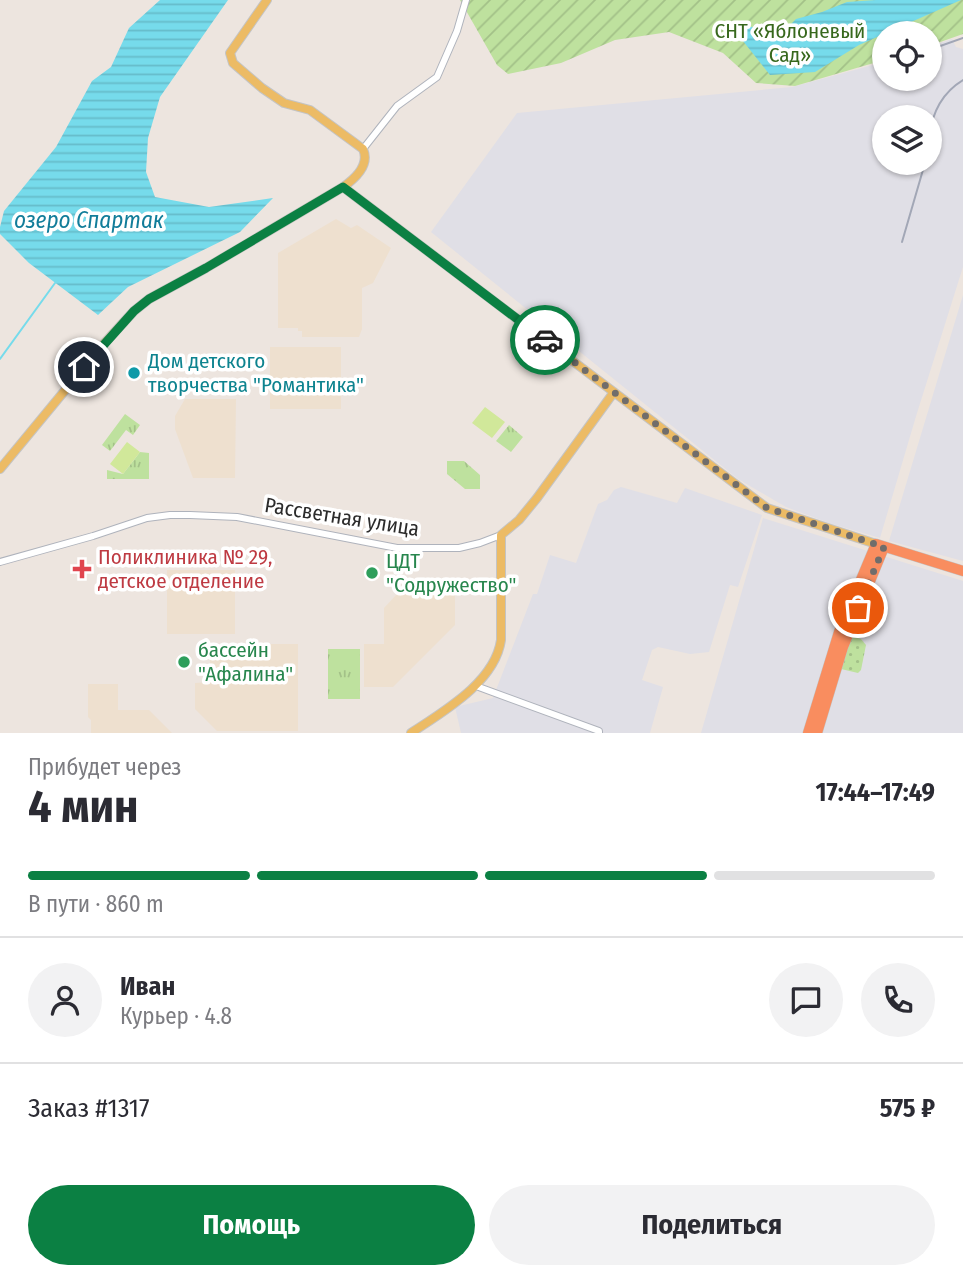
<!DOCTYPE html>
<html lang="ru">
<meta charset="utf-8">
<style>
body{margin:0;font-family:"Fira Sans Condensed",sans-serif;background:#f2f2f3;color:#2b2b33;height:100vh;display:flex;flex-direction:column;font-size:26px;white-space:nowrap}
*{box-sizing:border-box;margin:0}
p{font-size:23px;color:#7c7c81}
.icon{flex:none;width:38px;height:38px;fill:none;stroke:currentColor;stroke-width:2;stroke-linecap:round;stroke-linejoin:round}
.map{position:relative;height:733px;overflow:hidden}
.panel{display:flex;flex-direction:column;background:#fff;flex:1}
.panel>*{flex:none}
.fabs{position:absolute;left:872px;top:21px;display:grid;gap:14px}
.fabs a{display:grid;place-items:center;width:70px;height:70px;border-radius:50%;background:#fff;box-shadow:0 2px 5px #0004;font-size:35px}
.pin{position:absolute;display:grid;place-items:center;width:60px;height:60px;color:#fff;margin:-30px;border:4px solid #fff;border-radius:50%;box-shadow:0 2px 7px #0007}
.courier{position:absolute;display:grid;place-items:center;width:70px;height:70px;margin:-35px;border:5px solid #0b8043;border-radius:50%;background:#fff;color:#222;box-shadow:0 2px 9px #0007}
.summary em{font-style:normal;font-weight:700}
.summary div{display:flex;flex-direction:column-reverse}
.summary{display:flex;align-items:center;justify-content:space-between;height:119px;padding:0 28px}
h1{font-size:46px;font-weight:700;line-height:52px}
.bar{display:grid;grid-template-columns:repeat(4,1fr);gap:10px 7px;align-content:center;height:84px;padding:0 28px}
.bar i{height:9px;border-radius:5px;background:#e1e1e2}
.bar .on{background:#0b8043}
.bar p{grid-column:span 4}
.line{display:flex;align-items:center;gap:18px;padding:0 28px;border-top:2px solid #e1e1e2}
.line div{flex:1}
.round{display:grid;place-items:center;flex:none;width:74px;height:74px;border-radius:37px;background:#f2f2f3}
.button{display:flex;gap:14px;margin-top:auto;padding:14px 28px}
.button a{flex:1;height:80px;border-radius:42px;background:#0b8043;color:#fff;font-size:28px;font-weight:700;line-height:80px;text-align:center}
.button a+a{background:#f2f2f3;color:#2b2b33}
.map>svg:first-child{display:block}
.industrial{fill:#e0dfe6;fill-rule:evenodd}
.education{fill:#eee0cf}
.grass{fill:url(#grass-dots)}
.park{fill:url(#park-tufts)}
.garden{fill:url(#garden-furrows)}
.pitch{fill:#d1e89a}
.water{fill:url(#water-rules)}
.lines{fill:none;stroke-linecap:round;stroke-linejoin:round}
.stream{stroke:#76dbeb;stroke-width:2}
.minor-casing{stroke:#afb3bc;stroke-width:8}
.major-casing{stroke:#c4c4c4;stroke-width:10}
.highway-casing{stroke:#c4c4c4;stroke-width:11}
.minor{stroke:#fff;stroke-width:6}
.major{stroke:#ecbb65;stroke-width:8}
.highway{stroke:#f98d5f;stroke-width:10}
.rail{stroke:#a2a7b6;stroke-width:2}
.done{stroke:#706d6b;stroke-width:7;stroke-dasharray:0 12.6}
.route{stroke:#0b8043;stroke-width:9}
.culture-dot{fill:#0f9aa8;stroke:#fff;stroke-width:2.5}
.health-dot{fill:#e0444e;stroke:#fff;stroke-width:2.5}
.leisure-dot{fill:#2e9e5b;stroke:#fff;stroke-width:2.5}
.labels{text-anchor:middle;stroke-width:7;stroke-linejoin:round;paint-order:stroke}
.park-label{font-size:21px;fill:#37681d;stroke:#fff}
.culture-label{font-size:21px;fill:#0d838f;stroke:#fff;text-anchor:start}
.street-label{font-size:21px;fill:#2c2c2c;stroke:#fff}
.health-label{font-size:21px;fill:#be3a42;stroke:#fff;text-anchor:start}
.leisure-label{font-size:21px;fill:#27864d;stroke:#fff;text-anchor:start}
.water-label{font-size:23px;font-style:italic;fill:#127d9a;stroke:#fff}
</style>
<div class="map">
<svg width="963" height="733" viewBox="0 0 963 733">
<defs>
<pattern id="grass-dots" width="8" height="8" patternUnits="userSpaceOnUse" patternTransform="scale(1.75)"><rect width="8" height="8" fill="#bee19e"/><path d="M2 2h.1M6 6h.1" fill="none" stroke="#a3c188" stroke-width="1.8" stroke-linecap="round"/></pattern>
<pattern id="park-tufts" width="24" height="20" patternUnits="userSpaceOnUse" patternTransform="scale(1.75)"><rect width="24" height="20" fill="#bee19e"/><path d="M3 7l-1-3M5 7V3M7 7l1-3M15 17l-1-3M17 17v-4M19 17l1-3" fill="none" stroke="#a3c188"/></pattern>
<pattern id="garden-furrows" width="10" height="10" patternUnits="userSpaceOnUse" patternTransform="scale(1.75)"><rect width="10" height="10" fill="#bee19e"/><path d="M-1 1l2-2M0 10L10 0M9 11l2-2" fill="none" stroke="#a3c188"/></pattern>
<pattern id="water-rules" width="6" height="5" patternUnits="userSpaceOnUse" patternTransform="scale(1.75)"><rect width="6" height="5" fill="#76dbeb"/><path d="M0 2.5h6" fill="none" stroke="#66bcca"/></pattern>
</defs>
<rect width="100%" height="100%" fill="#ede5df"/>
<!-- industrial -->
<path class="industrial" d="M952 39 956 47 963 49V267L917 413 880 538 829 523 786 507 738 479 431 232 517 113 792 87 884 62V79H929V47ZM929 117V163H884V117Z
M963 295V561L889 541Z
M621 487 677 503 685 488 762 515 738 587 730 585 709 652 690 654 658 647 652 650 642 680 663 687 650 733H461L455 707 493 698 533 594H537L550 555 576 563 598 504 607 500 614 490Z
M763 518 963 581V733H701Z"/>
<!-- education -->
<path class="education" d="M336 219 351 228 357 225 391 248 373 283 362 288V329L359 337H302V331H298V328H278V253Z
M270 347H341V409H270Z
M185 399H236L235 478H193L175 429V416Z
M167 570H235V634H167Z
M397 594H455V625L393 687H364V644H384V608Z
M210 644H298V731H217L195 709V683L210 682Z
M88 684H118V710H149L172 733H91V720L88 717Z"/>
<!-- grass -->
<path class="grass" d="M851 636 861 639 866 645 861 670 858 673 841 669Z"/>
<!-- park -->
<path class="park" d="M125 414 140 425 133 435 126 430 110 451 102 445Z
M509 425 523 437 511 452 496 441Z
M140 452 149 453V479H107V470L123 474Z
M447 461H464L480 475V489H465L447 474Z
M328 649H360V699H328Z"/>
<!-- garden -->
<path class="garden" d="M460 0H963V34L929 46V33H884V60L795 86 756 83 723 53 669 32 615 40 561 63 508 74 497 65Z"/>
<!-- pitch -->
<path class="pitch" d="M485 407 505 422 492 438 472 423Z
M127 442 140 452 123 474 110 464Z"/>
<!-- water -->
<path class="water" d="M160 0H228L160 97 148 138 146 172 155 197 209 207 273 198 240 232 128 287 98 315 29 263 0 234V227L4 211 56 147 92 81 111 67 129 28Z
M876 0H961L859 45 815 72 770 75 739 36 742 26 764 28 789 26 796 19 822 12 847 2Z"/>
<g class="lines">
<!-- stream -->
<path class="stream" d="M0 359 55 283"/>
<!-- minor casing -->
<g class="minor-casing">
<path id="minor" d="M363 149 397 106 437 77 457 31 466 0
M0 562 93 536 147 518 170 515H190L237 517 397 548H459L480 543 501 535
M476 686 599 731V733"/>
</g>
<!-- major casing -->
<g class="major-casing">
<path id="major" d="M343 187 767 508 876 544
M0 469 100 348 134 311 149 299 206 268 343 187C356 178 370 165 363 149L310 110 284 103 262 88 233 63 230 53 267 0
M411 733C444 711 495 682 501 640V535L519 520 537 498 614 392"/>
</g>
<!-- highway casing -->
<g class="highway-casing">
<path id="highway" d="M808 733 839 632 876 544 963 571
M817 733 843 647 884 547"/>
</g>
<!-- minor -->
<use href="#minor" class="minor"/>
<!-- major -->
<use href="#major" class="major"/>
<!-- highway -->
<use href="#highway" class="highway"/>
<!-- rail -->
<path class="rail" d="M929 50 963 38
M929 137C932 113 943 92 963 80
M902 242 925 163"/>
</g>
<g class="lines">
<!-- done -->
<path class="done" d="M545 340 767 508 884 547 858 608"/>
<!-- route -->
<path class="route" d="M84 367 134 311 149 299 206 268 343 187 545 340"/>
</g>
<!-- markers -->
<circle class="culture-dot" cx="134" cy="373" r="7"/>
<path class="health-dot" d="M78.5 558.5h7v7h7v7h-7v7h-7v-7h-7v-7h7z"/>
<g class="leisure-dot">
<circle cx="372" cy="573" r="7"/>
<circle cx="184" cy="662" r="7"/>
</g>
<g class="labels">
<!-- park labels -->
<g class="park-label">
<text x="790" y="38">СНТ «Яблоневый<tspan x="790" dy="24">Сад»</tspan></text>
</g>
<!-- culture labels -->
<g class="culture-label">
<text x="148" y="368">Дом детского<tspan x="148" dy="24">творчества "Романтика"</tspan></text>
</g>
<!-- street labels -->
<g class="street-label">
<text transform="translate(342 517) rotate(9)" y="7">Рассветная улица</text>
</g>
<!-- health labels -->
<g class="health-label">
<text x="98" y="564">Поликлиника № 29,<tspan x="98" dy="24">детское отделение</tspan></text>
</g>
<!-- leisure labels -->
<g class="leisure-label">
<text x="386" y="568">ЦДТ<tspan x="386" dy="24">"Содружество"</tspan></text>
<text x="198" y="657">бассейн<tspan x="198" dy="24">"Афалина"</tspan></text>
</g>
<!-- water labels -->
<g class="water-label">
<text x="89" y="228">озеро Спартак</text>
</g>
</g>
</svg>
<div class="fabs">
<a><svg class="icon" aria-label="locate" viewBox="0 0 24 24"><circle cx="12" cy="12" r="6"/><path d="M12 2v4M12 18v4M2 12h4M18 12h4"/></svg></a>
<a><svg class="icon" aria-label="layers" viewBox="0 0 24 24"><path d="M12 4l9 5-9 5-9-5zM3 14l9 5 9-5"/></svg></a>
</div>
<div class="pin" style="left:858px;top:608px;background:#ea580c"><svg class="icon" aria-label="bag" viewBox="0 0 24 24"><path d="M5 8h14l-1 12H6zM9 8a3 3 0 0 1 6 0"/></svg></div>
<div class="pin" style="left:84px;top:367px;background:#1f2937"><svg class="icon" aria-label="home" viewBox="0 0 24 24"><path d="M3 11l9-7 9 7M6 9v11h12V9"/></svg></div>
<div class="courier" style="left:545px;top:340px"><svg class="icon" aria-label="car" viewBox="0 0 24 24"><path d="M5 17H2v-5l4-1 3-4h7l3 4 3 1v5h-3M9 17h6M6 11h13"/><circle cx="7" cy="17" r="2"/><circle cx="17" cy="17" r="2"/></svg></div>
</div>
<section class="panel">
<div class="summary"><div><h1>4 мин</h1><p>Прибудет через</p></div><em>17:44–17:49</em></div>
<div class="bar"><i class="on"></i><i class="on"></i><i class="on"></i><i></i><p>В пути · 860 m</p></div>
<div class="line" style="height:126px"><a class="round"><svg class="icon" aria-label="person" viewBox="0 0 24 24"><circle cx="12" cy="8" r="4"/><path d="M4 21q1-7 8-7t8 7"/></svg></a><div><b>Иван</b><p>Курьер · 4.8</p></div><a class="round"><svg class="icon" aria-label="chat" viewBox="0 0 24 24"><path d="M4 5h16v11H9l-5 4z"/></svg></a><a class="round"><svg class="icon" aria-label="phone" viewBox="0 0 24 24"><path d="M5 4h4l2 5-3 2q2 4 5 5l2-3 5 2v4C11 20 4 13 5 4z"/></svg></a></div>
<div class="line" style="height:91px"><div>Заказ #1317</div><b>575 ₽</b></div>
<div class="button"><a>Помощь</a><a>Поделиться</a></div>
</section>
